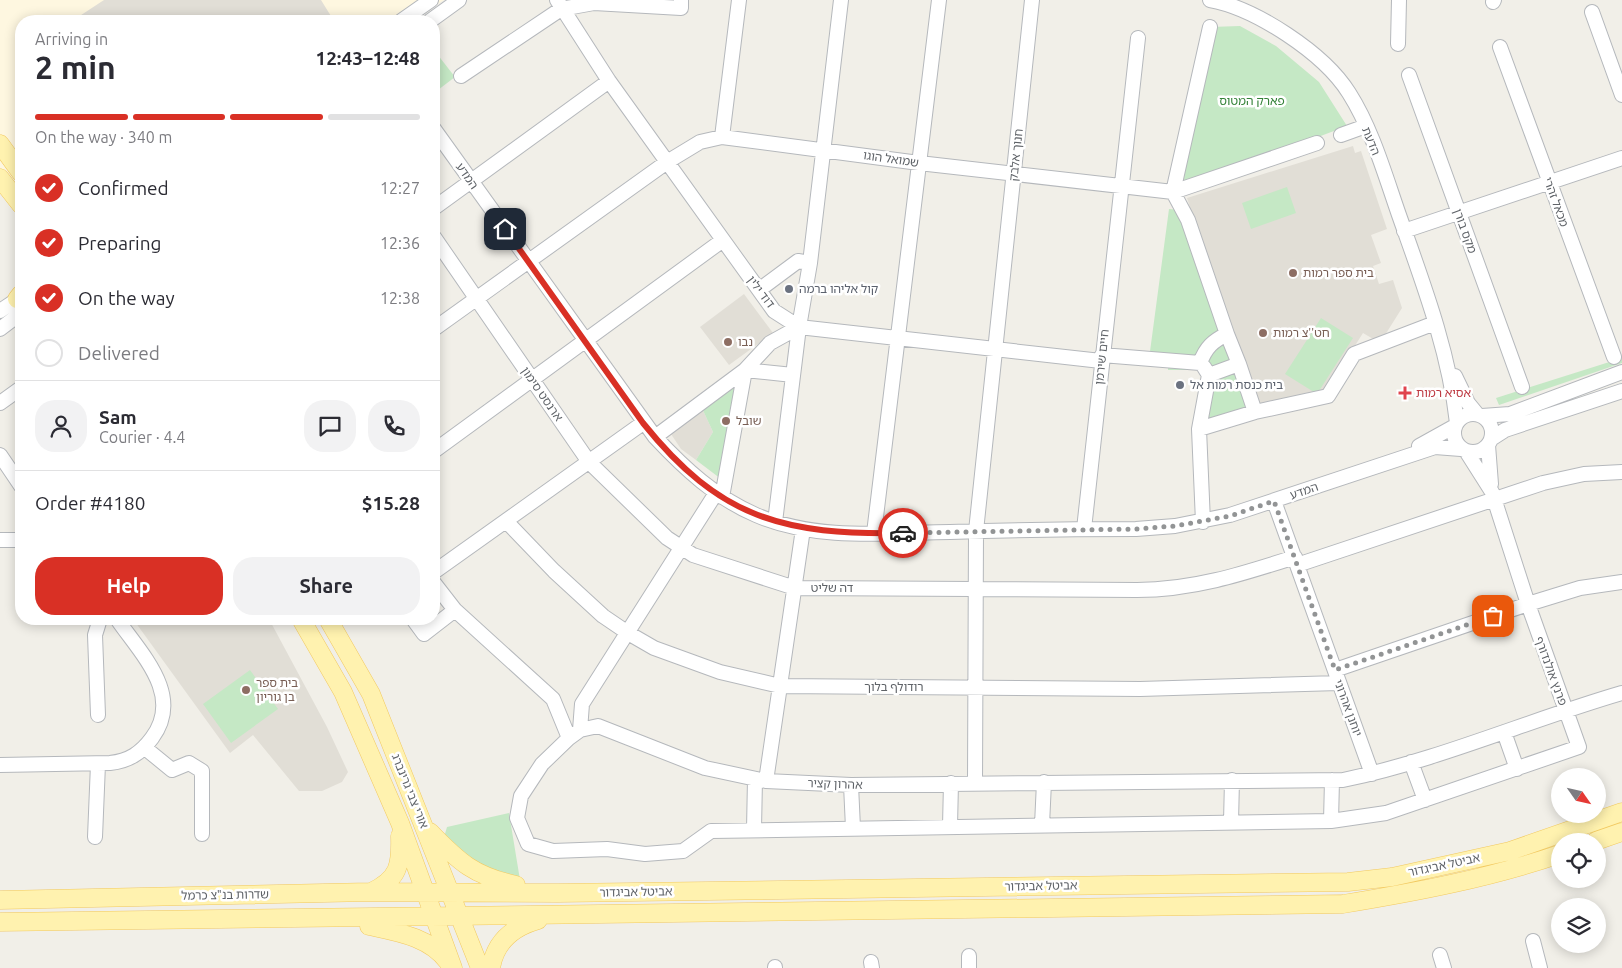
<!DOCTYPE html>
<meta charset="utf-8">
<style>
body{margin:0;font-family:Ubuntu,"Noto Sans Hebrew",sans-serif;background:#f2f2f3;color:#2b2b33;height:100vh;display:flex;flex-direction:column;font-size:19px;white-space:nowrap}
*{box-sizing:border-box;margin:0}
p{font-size:16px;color:#7c7c81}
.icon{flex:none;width:28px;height:28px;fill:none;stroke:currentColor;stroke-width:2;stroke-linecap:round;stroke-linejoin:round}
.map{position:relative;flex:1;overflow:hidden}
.sheet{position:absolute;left:15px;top:15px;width:425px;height:610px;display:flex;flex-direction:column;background:#fff;border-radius:20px;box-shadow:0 2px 12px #0003}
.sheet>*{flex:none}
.needle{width:32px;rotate:124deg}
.fabs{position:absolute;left:1551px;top:768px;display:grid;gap:10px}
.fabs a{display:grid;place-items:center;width:55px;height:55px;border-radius:50%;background:#fff;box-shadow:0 2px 12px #0003;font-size:25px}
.pin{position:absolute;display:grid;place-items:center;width:42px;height:42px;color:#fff;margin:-21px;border-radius:10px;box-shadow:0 2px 8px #0006}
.courier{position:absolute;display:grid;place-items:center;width:50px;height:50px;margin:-25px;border:4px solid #d93025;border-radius:50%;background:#fff;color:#222;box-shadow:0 1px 6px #0007}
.head em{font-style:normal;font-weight:700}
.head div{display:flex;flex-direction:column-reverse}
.head{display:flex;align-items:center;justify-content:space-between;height:85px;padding:0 20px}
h1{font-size:32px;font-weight:700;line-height:38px}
.bar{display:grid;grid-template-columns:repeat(4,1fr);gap:8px 5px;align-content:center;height:60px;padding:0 20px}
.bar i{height:6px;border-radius:4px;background:#e1e1e2}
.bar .active{background:#d93025}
.bar p{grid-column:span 4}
.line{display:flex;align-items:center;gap:12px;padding:0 20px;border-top:1px solid #e1e1e2}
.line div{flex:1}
.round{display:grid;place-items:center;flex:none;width:52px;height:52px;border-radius:20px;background:#f2f2f3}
ol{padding:0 20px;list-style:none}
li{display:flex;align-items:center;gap:15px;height:55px}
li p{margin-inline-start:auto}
li .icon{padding:5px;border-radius:50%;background:#d93025;color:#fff;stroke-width:4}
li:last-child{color:#7c7c81}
li i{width:28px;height:28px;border:2px solid #e1e1e2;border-radius:50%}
.primary-button{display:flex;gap:10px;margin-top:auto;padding:10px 20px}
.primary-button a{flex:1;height:58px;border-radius:20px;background:#d93025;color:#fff;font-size:20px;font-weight:700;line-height:58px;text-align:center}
.primary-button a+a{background:#f2f2f3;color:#2b2b33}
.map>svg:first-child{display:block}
.commercial{fill:#fef7e0}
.education{fill:#e1ded6}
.green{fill:#c5e8c5}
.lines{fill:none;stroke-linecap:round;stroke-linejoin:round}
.minor-casing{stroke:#b5b8bc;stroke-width:16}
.major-casing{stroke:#f2c960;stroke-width:19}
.minor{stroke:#fff;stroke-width:14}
.major{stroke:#fff2af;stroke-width:18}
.done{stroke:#929495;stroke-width:5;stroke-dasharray:0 9}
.route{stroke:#d93025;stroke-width:6}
.education-dot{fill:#8d6e63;stroke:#fff;stroke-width:2}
.worship-dot{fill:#6b7280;stroke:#fff;stroke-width:2}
.health-dot{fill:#e0444e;stroke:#fff;stroke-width:2}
.labels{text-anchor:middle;stroke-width:5;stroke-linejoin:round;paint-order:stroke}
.park-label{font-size:12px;fill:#348238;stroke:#fff}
.street-label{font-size:12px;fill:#5f6368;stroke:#fff}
.education-label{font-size:12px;fill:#785e54;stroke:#fff;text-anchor:start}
.worship-label{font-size:12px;fill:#5b616d;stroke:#fff;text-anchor:start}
.health-label{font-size:12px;fill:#be3a42;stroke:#fff;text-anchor:start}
</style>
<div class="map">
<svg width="1622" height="968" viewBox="0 0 1622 968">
<rect width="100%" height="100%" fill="#f1efe8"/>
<!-- commercial -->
<path class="commercial" d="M0 0H444L409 21H21V218L0 191Z"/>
<!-- education -->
<path class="education" d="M104 0H321L334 21H72Z
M1353 146 1355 153 1361 151 1387 229 1371 235 1381 263 1373 266 1379 284 1393 280 1402 308 1380 343 1363 333 1325 393 1256 411 1187 198Z
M744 294 773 333 729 365 700 327Z
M701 406 713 432 696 460 681 449 669 431Z
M133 619H269L327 727 348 772 342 782 322 791H299L253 735 230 753Z"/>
<!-- green -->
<path class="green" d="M1240 26 1276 46 1319 82 1347 126 1173 192 1210 27Z
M434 50 455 77 434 93Z
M1287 187 1296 213 1251 229 1242 203Z
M1169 209 1191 211 1256 411 1199 429 1203 370H1168V360L1149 359Z
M1321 318 1353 338 1317 394 1285 374Z
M1622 358V363L1499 405 1496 398Z
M745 370 725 482 696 460 713 432 701 406Z
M250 670 278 709 231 743 203 704Z
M509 813 521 886 442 844 447 827Z"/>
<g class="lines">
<!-- minor casing -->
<g class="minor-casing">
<path id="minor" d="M557 0 609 81 774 311 799 327 1101 361
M1210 0C1255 8 1324 53 1349 93 1372 129 1385 175 1399 215 1423 283 1449 351 1457 423
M1493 2 1494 0
M1592 12 1622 95
M401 21 431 0
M430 21 459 0
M1398 44 1399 0
M1500 47 1614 357
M1409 75 1522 387
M461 76 561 9 594 3 681 8V0
M434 129 655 437C684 468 716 498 756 515 816 541 886 533 950 532 1012 530 1074 529 1136 529L1175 526 1230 515 1435 447 1461 449
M1341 135 1366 126
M722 137 739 0
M434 208 609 81
M1404 231 1622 158
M434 237 589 462 667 538 693 555 795 588 1137 590C1193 590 1242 574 1295 557
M759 290 798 261 810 263
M0 311 21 297
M0 329 21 313
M434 329 667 162 700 142 722 137 919 163 1173 192 1317 143
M1102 355 1200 363C1206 347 1213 341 1227 334L1188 220 1173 192 1210 27
M1239 364 1255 412
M1204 367 1209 375 1239 364 1227 334
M1455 376 1468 403 1477 414
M0 403 21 388
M1454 433a19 19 0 1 1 38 0a19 19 0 1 1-38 0Z
M1482 416 1510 414 1622 372
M1199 429 1255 412 1328 396 1354 354 1435 323
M655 437 745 370 770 343 799 327
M1491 439 1505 430 1622 391
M1488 445 1491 484
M1419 446 1455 426
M434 451 723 240
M1466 451 1492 492 1528 604 1579 747 1386 813 1331 821 711 831 683 851 645 854 607 849 553 851 528 844 517 818 521 796 542 764 569 738 580 730 598 726 705 768 766 781 851 785 1343 780C1439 760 1529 720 1622 693
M0 455 21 486
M722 497 745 370 793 375
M1274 501 1372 774
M506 521 554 571 603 616 628 633 654 648 720 672 780 686 1140 689 1339 683
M775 522 799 327 810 263 841 0
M1203 522 1199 429 1209 375
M1084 529 1138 38
M874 533 939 0
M0 540H21
M1297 565 1543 483 1584 474 1622 472
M434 572 643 423
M434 583 455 610 553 699 569 738
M413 619 424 634 455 610
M1335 670 1528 604 1580 588 1622 582
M98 715 95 635 100 619
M580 730 582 704 716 493
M1504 732 1517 769
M145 748 172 770 189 763 202 771V834
M1411 762 1425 800
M0 765 110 763C129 761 141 753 152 738 184 695 141 654 117 619
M766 781 803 529
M975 783 976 531 1032 0
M851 785 853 828
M1331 821 1332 780
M1231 822 1232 780
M1042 825 1044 782
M950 826 951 783
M754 829 755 779
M95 837 98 764
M1533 941 1540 968
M1440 955 1444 968
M871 962 872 968
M775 968V967
M969 968V956"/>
</g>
<!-- major casing -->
<g class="major-casing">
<path id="major" d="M0 144 21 173
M0 178 21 205
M17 299 21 294
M301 619 343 692 400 823 453 968
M328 619 371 694 480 968
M430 832C459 862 474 876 516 885
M1596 841 1622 832
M371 892C399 879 401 865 400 836
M0 900 370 892 558 893 1348 882 1392 877 1510 851 1622 812
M0 922 1343 904C1416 892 1490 878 1560 854
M369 926C397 932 430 937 448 962
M491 968C495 942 513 927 538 920"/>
</g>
<!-- minor -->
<use href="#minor" class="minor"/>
<!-- major -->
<use href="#major" class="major"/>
</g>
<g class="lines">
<!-- done -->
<path class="done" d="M903 533 1136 529 1175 526 1230 516 1274 501 1335 670 1493 616"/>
<!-- route -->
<path class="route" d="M505 229 643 423C720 519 784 535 903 533"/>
</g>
<!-- markers -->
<g class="education-dot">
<circle cx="1293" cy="273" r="5"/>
<circle cx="1263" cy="333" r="5"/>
<circle cx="728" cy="342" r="5"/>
<circle cx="726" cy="421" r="5"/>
<circle cx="246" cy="690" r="5"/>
</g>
<g class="worship-dot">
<circle cx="789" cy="289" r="5"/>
<circle cx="1180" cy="385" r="5"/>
</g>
<path class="health-dot" d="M1402.5 385.5h5v5h5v5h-5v5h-5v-5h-5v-5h5z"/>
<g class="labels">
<!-- park labels -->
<g class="park-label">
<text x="1252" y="105">פארק המטוס</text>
</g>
<!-- street labels -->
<g class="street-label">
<text transform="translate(1371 141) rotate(68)" y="4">הדעת</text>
<text transform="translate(1016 155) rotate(-84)" y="4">חנוך אלבק</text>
<text transform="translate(891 159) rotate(8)" y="4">שמואל הוגו</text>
<text transform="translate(467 176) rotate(55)" y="4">המדע</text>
<text transform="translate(1556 202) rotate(70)" y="4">מכאל זהרי</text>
<text transform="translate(1465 231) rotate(70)" y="4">מקס בורן</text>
<text transform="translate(761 292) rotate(53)" y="4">דוד ילין</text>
<text transform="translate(1102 357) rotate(-84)" y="4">חיים שירמן</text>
<text transform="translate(542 394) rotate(55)" y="4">ארנסט סימון</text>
<text transform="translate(1304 491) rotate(-19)" y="4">המדע</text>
<text x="832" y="592">דה שליט</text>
<text transform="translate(1551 671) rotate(70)" y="4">פרנץ אולנדורף</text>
<text x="894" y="691">רודולף בלוך</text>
<text transform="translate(1348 708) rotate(70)" y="4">יוחנן אהרוני</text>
<text transform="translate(835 784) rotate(2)" y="4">אהרון קציר</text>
<text transform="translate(410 791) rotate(68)" y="4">אורי צבי גרינברג</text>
<text transform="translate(1444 865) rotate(-12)" y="4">אביטל אביגדור</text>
<text transform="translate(1041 886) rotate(-1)" y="4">אביטל אביגדור</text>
<text transform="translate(636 892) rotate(-1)" y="4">אביטל אביגדור</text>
<text transform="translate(225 895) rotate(-1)" y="4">שדרות בנ"צ כרמל</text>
</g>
<!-- education labels -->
<g class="education-label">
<text x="1303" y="277">בית ספר רמות</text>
<text x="1273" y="337">חט''צ רמות</text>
<text x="738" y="346">נבו</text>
<text x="736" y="425">שובל</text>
<text x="256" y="687">בית ספר<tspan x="256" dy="14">בן גוריון</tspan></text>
</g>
<!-- worship labels -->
<g class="worship-label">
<text x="799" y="293">קול אליהו ברמה</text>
<text x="1190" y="389">בית כנסת רמות אל</text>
</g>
<!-- health labels -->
<g class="health-label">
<text x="1416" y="397">אסיא רמות</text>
</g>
</g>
</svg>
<div class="fabs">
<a><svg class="needle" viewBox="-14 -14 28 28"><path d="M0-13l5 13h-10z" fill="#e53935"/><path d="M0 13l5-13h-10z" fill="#7c7c81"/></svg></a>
<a><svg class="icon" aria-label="locate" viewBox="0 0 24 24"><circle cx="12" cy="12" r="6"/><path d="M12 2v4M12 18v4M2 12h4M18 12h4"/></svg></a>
<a><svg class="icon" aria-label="layers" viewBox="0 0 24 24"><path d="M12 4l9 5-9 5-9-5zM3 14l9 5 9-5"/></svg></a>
</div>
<div class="pin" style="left:1493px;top:616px;background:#ea580c"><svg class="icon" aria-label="bag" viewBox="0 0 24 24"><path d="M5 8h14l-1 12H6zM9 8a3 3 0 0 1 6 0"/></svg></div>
<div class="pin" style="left:505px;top:229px;background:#1f2937"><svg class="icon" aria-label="home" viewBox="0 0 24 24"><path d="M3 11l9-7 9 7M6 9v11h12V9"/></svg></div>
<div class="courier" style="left:903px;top:533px"><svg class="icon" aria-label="car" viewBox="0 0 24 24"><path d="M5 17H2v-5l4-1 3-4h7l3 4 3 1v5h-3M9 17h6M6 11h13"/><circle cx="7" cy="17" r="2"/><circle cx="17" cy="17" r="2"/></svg></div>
<section class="sheet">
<div class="head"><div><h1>2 min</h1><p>Arriving in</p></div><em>12:43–12:48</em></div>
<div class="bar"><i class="active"></i><i class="active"></i><i class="active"></i><i></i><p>On the way · 340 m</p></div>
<ol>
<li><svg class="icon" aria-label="check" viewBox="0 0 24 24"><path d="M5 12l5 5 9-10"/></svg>Confirmed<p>12:27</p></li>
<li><svg class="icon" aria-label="check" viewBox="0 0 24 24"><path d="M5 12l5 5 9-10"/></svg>Preparing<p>12:36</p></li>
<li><svg class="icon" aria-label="check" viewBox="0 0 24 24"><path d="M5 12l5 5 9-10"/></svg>On the way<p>12:38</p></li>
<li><i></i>Delivered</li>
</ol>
<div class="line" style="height:90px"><a class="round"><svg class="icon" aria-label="person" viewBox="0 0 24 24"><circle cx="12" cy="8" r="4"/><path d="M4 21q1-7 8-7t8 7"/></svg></a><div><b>Sam</b><p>Courier · 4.4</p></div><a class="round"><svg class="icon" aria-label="chat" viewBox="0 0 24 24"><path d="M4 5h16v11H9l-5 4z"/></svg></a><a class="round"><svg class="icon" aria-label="phone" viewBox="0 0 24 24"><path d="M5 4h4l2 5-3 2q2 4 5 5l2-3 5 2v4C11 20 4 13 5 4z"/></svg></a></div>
<div class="line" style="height:65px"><div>Order #4180</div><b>$15.28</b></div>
<div class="primary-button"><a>Help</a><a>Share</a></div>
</section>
</div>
